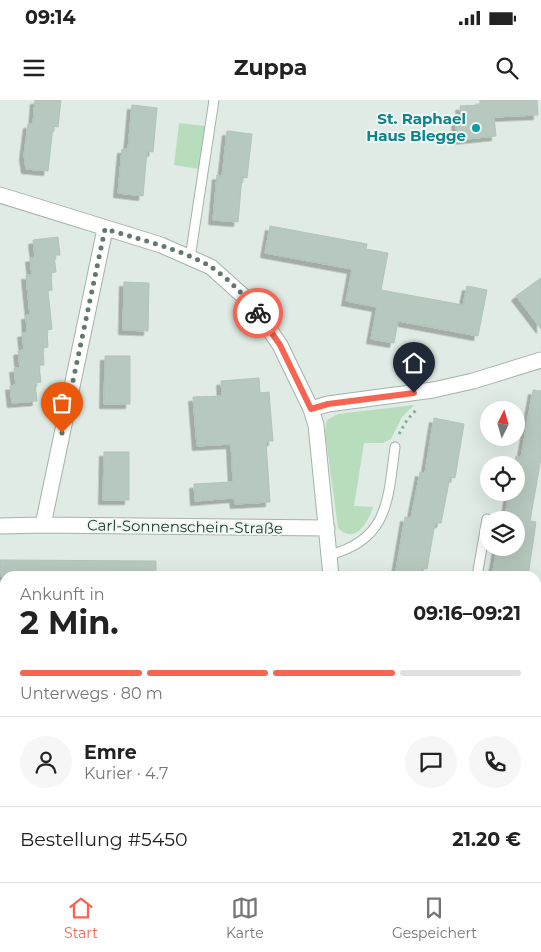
<!DOCTYPE html>
<html lang="de">
<meta charset="utf-8">
<style>
body{margin:0;font-family:Montserrat,sans-serif;background:#f6f6f6;color:#222;height:100vh;display:flex;flex-direction:column;font-size:19px;white-space:nowrap}
*{box-sizing:border-box;margin:0}
p{font-size:16px;color:#767676}
.icon{flex:none;width:28px;height:28px;fill:none;stroke:currentColor;stroke-width:2;stroke-linecap:round;stroke-linejoin:round}
.map{position:relative;flex:1;overflow:hidden}
.side{position:absolute;left:0px;top:471px;width:541px;height:311px;display:flex;flex-direction:column;background:#fff;border-radius:15px 15px 0 0;box-shadow:0 5px 20px #0002}
.side>*{flex:none}
.needle{width:32px;rotate:5deg}
.fabs{position:absolute;left:480px;top:301px;display:grid;gap:10px}
.fabs a{display:grid;place-items:center;width:45px;height:45px;border-radius:50%;background:#fff;box-shadow:0 5px 20px #0002;font-size:25px}
.pin{position:absolute;display:grid;place-items:center;width:42px;height:42px;color:#fff;margin:-51px -21px;border-radius:50% 50% 50% 0;rotate:-45deg;box-shadow:0 0 5px #0007}
.pin .icon{rotate:45deg}
.courier{position:absolute;display:grid;place-items:center;width:50px;height:50px;margin:-25px;border:4px solid #f66551;border-radius:50%;background:#fff;color:#222;box-shadow:0 1px 6px #0007}
.headline em{font-style:normal;font-weight:700}
.headline div{display:flex;flex-direction:column-reverse}
.headline{display:flex;align-items:center;justify-content:space-between;height:85px;padding:0 20px}
h1{font-size:32px;font-weight:700;line-height:38px}
.bar{display:grid;grid-template-columns:repeat(4,1fr);gap:8px 5px;align-content:center;height:60px;padding:0 20px}
.bar i{height:6px;border-radius:4px;background:#e0e0e0}
.bar .current{background:#f66551}
.bar p{grid-column:span 4}
.line{display:flex;align-items:center;gap:12px;padding:0 20px;border-top:1px solid #e0e0e0}
.line div{flex:1}
.round{display:grid;place-items:center;flex:none;width:52px;height:52px;border-radius:26px;background:#f6f6f6}
.status{display:flex;justify-content:space-between;align-items:center;height:35px;padding:0 25px;background:#fff;direction:ltr}
.status svg{height:14px;fill:currentColor}
header{display:flex;justify-content:space-between;align-items:center;height:65px;padding:0 20px;background:#fff;font-size:22px;font-weight:700}
.dock{display:flex;justify-content:space-around;align-items:center;height:70px;border-top:1px solid #e0e0e0;background:#fff;font-size:14px;color:#767676}
.dock a{display:grid;justify-items:center;gap:2px}
.dock .current{color:#f66551}
.map>svg:first-child{display:block}
.green{fill:#b7ddbc}
.building{fill:#b7c9bf;stroke:#b1c4ba;filter:url(#shadow)}
.lines{fill:none;stroke-linecap:round;stroke-linejoin:round}
.service-casing{stroke:#a2b3aa;stroke-width:11}
.minor-casing{stroke:#a2b3aa;stroke-width:17}
.path{stroke:#7eb09a;stroke-width:3;stroke-dasharray:2.5 4;stroke-linecap:butt}
.service{stroke:#fff;stroke-width:9}
.minor{stroke:#fff;stroke-width:15}
.done{stroke:#62796f;stroke-width:5;stroke-dasharray:0 9}
.route{stroke:#f66551;stroke-width:6}
.culture-dot{fill:#0f9aa8;stroke:#eff7f2;stroke-width:2}
.labels{text-anchor:middle;stroke-width:4;stroke-linejoin:round;paint-order:stroke}
.culture-label{font-size:15px;font-weight:bold;fill:#0d838f;stroke:#eff7f2;text-anchor:end}
.street-label{font-size:15px;fill:#1f3b30;stroke:#eff7f2}
</style>
<div class="status"><b>09:14</b><svg viewBox="0 0 49 12"><path d="M0 12V9h3v3zM5 12V6h3v6zM10 12V3h3v9zM15 12V0h3v12zM26 1h20v11H26zM47 4h2v5h-2z"/></svg></div>
<header><svg class="icon" aria-label="menu" viewBox="0 0 24 24"><path d="M4 6h16M4 12h16M4 18h16"/></svg>Zuppa<svg class="icon" aria-label="search" viewBox="0 0 24 24"><circle cx="10" cy="10" r="6"/><path d="M15 15l6 6"/></svg></header>
<div class="map">
<svg width="541" height="782" viewBox="0 0 541 782">
<defs>
<filter id="shadow"><feDropShadow dx="-4.5" dy="4.5" stdDeviation="0" flood-color="#0004"/></filter>
</defs>
<rect width="100%" height="100%" fill="#dfebe4"/>
<!-- green -->
<path class="green" d="M179 23 205 26 199 69 174 65Z
M414 305 402 317 391 339 383 343H364L354 406 373 407C368 423 355 445 338 428L325 331 327 320 338 314Z
M0 539H5V617H0Z
M541 759V782H464L477 778H536V760Z"/>
<!-- building -->
<path class="building" d="M35 0H61L58 27 53 26 48 71 26 69 24 55 28 24H33Z
M480 0H537L538 15 494 17 496 36 457 40 456 20 461 19 460 6 480 5Z
M132 5 157 8 153 52 147 51 143 96 118 93 122 49H128Z
M227 31 252 34 247 78 242 77 238 122 213 120 217 75 222 76Z
M270 126 367 144 366 149 388 153 381 190 463 205 467 186 487 190 478 236 398 221 394 243 371 239 377 207 346 201 352 169 265 153Z
M58 137 60 155H54L56 172 51 173 52 190 48 191 52 229 47 230 48 247 43 248 44 265H39L41 282 35 283 37 301 12 303 10 286 16 285 14 268H20L18 251 24 250 22 233 27 232 26 215H30L26 175H32L30 158 35 157 33 140Z
M541 178V229L516 196Z
M124 182 149 183 148 231 123 230Z
M105 256H130V304H104Z
M259 278 260 293 269 292 273 341H266L270 402 235 404 234 398 195 401 194 384 233 382 231 344 197 346 193 297 222 296 221 281Z
M533 290 541 291V358L530 421 536 422 528 476H492L497 448H516V420H501L502 416 505 417 509 392H516V365H514L516 356 521 357Z
M434 318 464 324 455 378 450 377 441 423H435L427 469 422 468 420 476H395L405 417 411 418 420 372 425 373Z
M104 352H129V400H103Z
M0 460 156 461V476H0Z"/>
<g class="lines">
<!-- service casing -->
<g class="service-casing">
<path id="service" d="M190 158 214 0
M329 455C389 440 388 399 395 347
M477 476 487 419
M32 782 34 778"/>
</g>
<!-- minor casing -->
<g class="minor-casing">
<path id="minor" d="M0 95 161 145 211 167 251 203 280 245 311 309 316 325 331 476
M105 129 43 425 327 428
M311 309 328 304 433 290 473 281 541 260
M0 426 43 425
M536 559 541 560
M0 713H5
M341 778V782
M454 782 469 778"/>
</g>
<!-- path -->
<path class="path" d="M399 334 407 320 417 309
M0 574 5 575
M536 757 541 756
M140 782 141 778
M231 782 232 778"/>
<!-- service -->
<use href="#service" class="service"/>
<!-- minor -->
<use href="#minor" class="minor"/>
</g>
<g class="lines">
<!-- done -->
<path class="done" d="M62 333 105 129C136 138 184 150 211 167 228 178 246 197 258 213"/>
<!-- route -->
<path class="route" d="M258 213 280 245 311 309 328 304 414 293"/>
</g>
<!-- markers -->
<circle class="culture-dot" cx="476" cy="28" r="5"/>
<g class="labels">
<!-- culture labels -->
<g class="culture-label">
<text x="466" y="24">St. Raphael<tspan x="466" dy="17">Haus Blegge</tspan></text>
</g>
<!-- street labels -->
<g class="street-label">
<text transform="translate(185 427) rotate(1)" y="5">Carl-Sonnenschein-Straße</text>
</g>
</g>
</svg>
<div class="fabs">
<a><svg class="needle" viewBox="-14 -14 28 28"><path d="M0-13l5 13h-10z" fill="#e53935"/><path d="M0 13l5-13h-10z" fill="#767676"/></svg></a>
<a><svg class="icon" aria-label="locate" viewBox="0 0 24 24"><circle cx="12" cy="12" r="6"/><path d="M12 2v4M12 18v4M2 12h4M18 12h4"/></svg></a>
<a><svg class="icon" aria-label="layers" viewBox="0 0 24 24"><path d="M12 4l9 5-9 5-9-5zM3 14l9 5 9-5"/></svg></a>
</div>
<div class="pin" style="left:62px;top:333px;background:#ea580c"><svg class="icon" aria-label="bag" viewBox="0 0 24 24"><path d="M5 8h14l-1 12H6zM9 8a3 3 0 0 1 6 0"/></svg></div>
<div class="pin" style="left:414px;top:293px;background:#1f2937"><svg class="icon" aria-label="home" viewBox="0 0 24 24"><path d="M3 11l9-7 9 7M6 9v11h12V9"/></svg></div>
<div class="courier" style="left:258px;top:213px"><svg class="icon" aria-label="bike" viewBox="0 0 24 24"><circle cx="6" cy="16" r="4"/><circle cx="18" cy="16" r="4"/><path d="M6 16l4-8h5l3 8M10 8l3 8H6M13 5h3"/></svg></div>
<section class="side">
<div class="headline"><div><h1>2 Min.</h1><p>Ankunft in</p></div><em>09:16–09:21</em></div>
<div class="bar"><i class="current"></i><i class="current"></i><i class="current"></i><i></i><p>Unterwegs · 80 m</p></div>
<div class="line" style="height:90px"><a class="round"><svg class="icon" aria-label="person" viewBox="0 0 24 24"><circle cx="12" cy="8" r="4"/><path d="M4 21q1-7 8-7t8 7"/></svg></a><div><b>Emre</b><p>Kurier · 4.7</p></div><a class="round"><svg class="icon" aria-label="chat" viewBox="0 0 24 24"><path d="M4 5h16v11H9l-5 4z"/></svg></a><a class="round"><svg class="icon" aria-label="phone" viewBox="0 0 24 24"><path d="M5 4h4l2 5-3 2q2 4 5 5l2-3 5 2v4C11 20 4 13 5 4z"/></svg></a></div>
<div class="line" style="height:65px"><div>Bestellung #5450</div><b>21.20 €</b></div>
</section>
</div>
<nav class="dock">
<a class="current"><svg class="icon" aria-label="home" viewBox="0 0 24 24"><path d="M3 11l9-7 9 7M6 9v11h12V9"/></svg>Start</a>
<a><svg class="icon" aria-label="map" viewBox="0 0 24 24"><path d="M3 6l6-2 6 2 6-2v14l-6 2-6-2-6 2zM9 4v14M15 6v14"/></svg>Karte</a>
<a><svg class="icon" aria-label="saved" viewBox="0 0 24 24"><path d="M7 4h10v16l-5-4-5 4z"/></svg>Gespeichert</a>
</nav>
